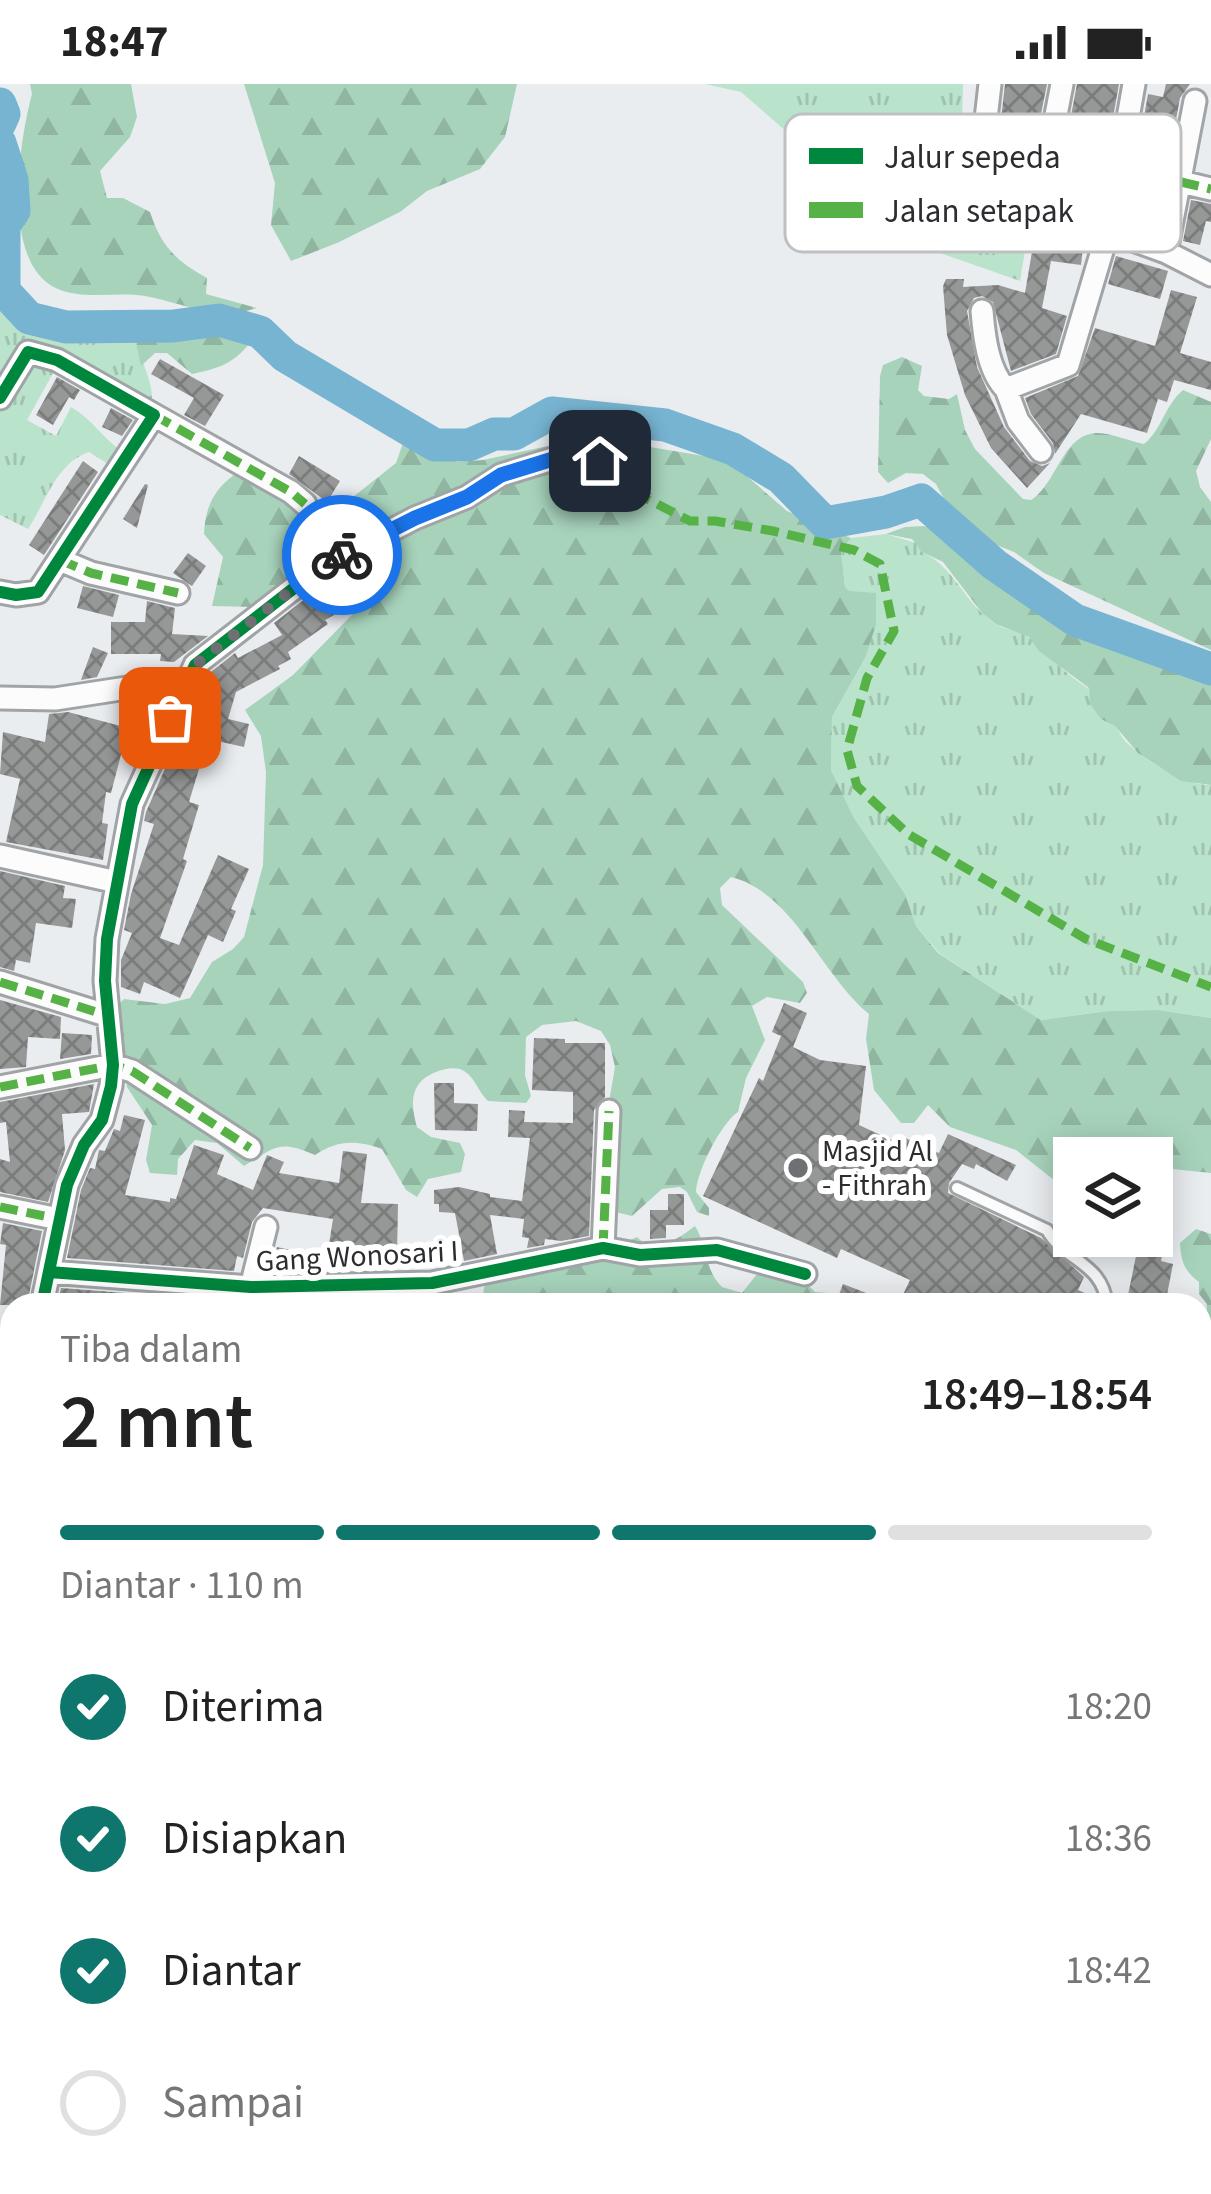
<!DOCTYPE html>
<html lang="id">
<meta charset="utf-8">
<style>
body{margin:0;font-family:"Source Sans 3",sans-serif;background:#f2f2f2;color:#222;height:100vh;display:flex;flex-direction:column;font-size:45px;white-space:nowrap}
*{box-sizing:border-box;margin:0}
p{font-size:39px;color:#767676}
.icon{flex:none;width:66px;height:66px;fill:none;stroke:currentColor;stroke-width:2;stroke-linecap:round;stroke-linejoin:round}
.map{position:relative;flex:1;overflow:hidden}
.drawer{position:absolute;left:0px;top:1209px;width:1212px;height:903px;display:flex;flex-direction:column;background:#fff;border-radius:36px 36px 0 0;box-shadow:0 6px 30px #0003}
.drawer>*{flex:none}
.controls{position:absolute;left:1053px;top:1053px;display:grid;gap:24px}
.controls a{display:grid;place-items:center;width:120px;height:120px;border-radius:0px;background:#fff;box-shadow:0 6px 30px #0003;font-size:60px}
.pin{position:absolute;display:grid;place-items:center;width:102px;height:102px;color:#fff;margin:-51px;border-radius:24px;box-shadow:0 6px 18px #0006}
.courier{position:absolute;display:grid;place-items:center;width:120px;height:120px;margin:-60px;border:9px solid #1a73e8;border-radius:50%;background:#fff;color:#222;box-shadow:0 3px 15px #0007}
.summary em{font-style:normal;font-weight:600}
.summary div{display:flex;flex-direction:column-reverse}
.summary{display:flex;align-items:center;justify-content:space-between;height:204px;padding:0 60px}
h1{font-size:78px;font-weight:600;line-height:90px}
.bar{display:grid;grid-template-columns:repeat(4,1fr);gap:18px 12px;align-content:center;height:144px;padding:0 60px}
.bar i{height:15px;border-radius:9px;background:#e0e0e0}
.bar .on{background:#0f766e}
.bar p{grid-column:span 4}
ol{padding:0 60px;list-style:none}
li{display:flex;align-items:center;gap:36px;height:132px}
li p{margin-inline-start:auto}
li .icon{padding:12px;border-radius:50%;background:#0f766e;color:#fff;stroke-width:4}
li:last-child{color:#767676}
li i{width:66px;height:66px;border:6px solid #e0e0e0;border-radius:50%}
.status{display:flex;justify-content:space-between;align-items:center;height:84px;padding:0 60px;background:#fff;direction:ltr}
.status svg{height:33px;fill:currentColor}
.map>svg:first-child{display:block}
.grass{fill:url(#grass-tufts)}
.forest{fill:url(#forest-firs)}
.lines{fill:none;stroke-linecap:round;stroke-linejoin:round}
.stream{stroke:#77b4d1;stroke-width:6}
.river{stroke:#77b4d1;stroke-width:33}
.building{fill:url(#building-cross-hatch)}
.service-casing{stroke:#a1a4a6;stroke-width:16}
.minor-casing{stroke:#a1a4a6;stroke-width:27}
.primary-casing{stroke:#c9cbcc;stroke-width:39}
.service{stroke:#fcfcfd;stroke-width:10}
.minor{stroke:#fcfcfd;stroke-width:21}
.primary{stroke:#eee6eb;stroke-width:33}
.quiet{stroke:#56b246;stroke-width:9;stroke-dasharray:18 9;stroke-linecap:butt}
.cycleway-casing{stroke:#fff;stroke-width:20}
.cycleway{stroke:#00873e;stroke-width:12}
.done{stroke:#6e7073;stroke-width:12;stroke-dasharray:0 21.6}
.route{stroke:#1a73e8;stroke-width:15}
.poi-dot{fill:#6e7073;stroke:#fff;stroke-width:4.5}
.labels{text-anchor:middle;stroke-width:12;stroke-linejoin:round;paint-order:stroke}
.poi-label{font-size:30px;fill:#2b2d30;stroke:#fff;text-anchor:start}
.street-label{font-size:30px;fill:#2b2d30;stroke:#fff}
.key{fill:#fff;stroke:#bfc0c1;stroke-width:3}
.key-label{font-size:33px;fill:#2b2d30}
</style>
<div class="status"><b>18:47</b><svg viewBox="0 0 49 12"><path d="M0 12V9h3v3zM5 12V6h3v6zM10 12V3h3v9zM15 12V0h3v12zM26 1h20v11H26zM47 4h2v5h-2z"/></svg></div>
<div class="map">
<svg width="1211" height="2110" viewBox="0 0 1211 2110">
<defs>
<pattern id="grass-tufts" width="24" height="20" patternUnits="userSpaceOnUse" patternTransform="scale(3)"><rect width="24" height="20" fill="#bae3cc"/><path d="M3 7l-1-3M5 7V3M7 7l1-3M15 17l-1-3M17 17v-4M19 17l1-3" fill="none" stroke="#a0c3b0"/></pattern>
<pattern id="forest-firs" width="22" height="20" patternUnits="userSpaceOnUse" patternTransform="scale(3)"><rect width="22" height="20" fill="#a7d3bb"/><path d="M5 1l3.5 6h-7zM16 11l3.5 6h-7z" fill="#90b5a1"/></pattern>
<pattern id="building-cross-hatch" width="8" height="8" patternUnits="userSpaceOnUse" patternTransform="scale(3)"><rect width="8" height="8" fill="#969797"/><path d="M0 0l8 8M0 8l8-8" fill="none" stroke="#7b7c7c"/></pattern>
</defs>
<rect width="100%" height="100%" fill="#eaedf0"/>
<!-- grass -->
<path class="grass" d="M705 0H963L961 80 984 108 1032 124 1020 197 940 169 925 168 863 130 833 88 741 8Z
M0 213C6 231 35 249 54 255 75 263 112 257 135 254 140 276 154 298 152 319L57 282 27 336 56 352 71 323C91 334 101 352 120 366L110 381 89 368C56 379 46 418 28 445L0 431Z
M886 450 919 460 922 468C956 484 964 520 996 540 1007 547 1022 547 1031 555 1050 574 1066 590 1089 605 1091 628 1100 628 1115 642 1119 646 1121 653 1126 658 1144 676 1185 702 1211 701V934L1158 926 1108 927 1041 936 939 869 916 842 905 810 854 734 831 686 832 633 865 574 850 509 845 503 841 467 851 454Z"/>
<!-- forest -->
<path class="forest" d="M30 0H131L137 33 130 53 100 87 107 114H123L150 128C161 162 176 177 207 194L206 210 257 224C220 237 187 221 150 213 120 206 86 217 58 205 0 181 19 58 32 10Z
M244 0H517L505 53 480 85 427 107 400 128 337 159 291 177 271 141 275 99Z
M168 248 208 249 249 260C233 280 217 285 192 290L167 269H155L141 282 135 254Z
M902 273 922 282 918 306 924 312 949 315 957 310 965 346 975 365 1023 415 1031 416C1057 400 1062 351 1096 349 1112 349 1129 357 1144 360 1161 347 1165 321 1183 306L1211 318V355L1196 387 1200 403 1211 418V566L1044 489 1014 468 989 458 953 432 936 400 923 390 906 389 888 399 878 388 880 292 883 281Z
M405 353 433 370 457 378 483 376 571 357H614L728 376 787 427 851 454 841 467 845 503 849 507 876 509V541L865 574 832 633 831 686 854 734 905 810 916 842 938 869 1041 936 1108 927 1158 926 1211 934V1089L1172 1085 1152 1092V1074H1074V1112L1016 1066 950 1043 928 1021 914 1039H901L874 1006 866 955 869 930C822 892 793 808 731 793L720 804 722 821 803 898 807 909 800 919 767 913 752 922 765 956 746 994 738 1028C721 1039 697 1087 696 1108L709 1124V1132L697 1128 687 1108 680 1103 662 1105 632 1132 611 1127 616 1037 610 1012 615 983 610 961 601 947 576 937 542 941 526 953 525 991 531 1012 526 1019 488 1017C479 1009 474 992 464 987 456 982 444 985 436 988 410 998 410 1019 417 1043L431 1053 460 1059 465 1070 461 1088 428 1095 417 1113 406 1106 382 1065C356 1056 338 1056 315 1071 278 1055 276 1063 244 1082L217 1059 195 1056 178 1075 177 1091 150 1089 146 1076 152 1041 127 1003 118 962 116 923 124 915 165 920 190 914 212 878 233 865 244 853 263 781 266 688 261 652 245 626 293 591 389 493 376 473 345 463 260 523 212 522 223 473 204 450C205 425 213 406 234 391L293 424 329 432 396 379Z
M924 442 949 450 1051 534 1211 601V701L1181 697 1138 669 1115 642 1101 635 1090 620 1089 604 1039 567 1029 553 996 540 983 530 943 478 922 468 912 455 886 450 905 443Z
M695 1142C707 1160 704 1186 722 1203L742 1209 757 1190 767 1186 803 1196 815 1208 828 1209 836 1221H482L484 1203 491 1197 604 1167 637 1153C655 1171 678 1155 695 1142Z
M1196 1145 1211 1150V1307L1200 1304V1242L1206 1235 1207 1220 1199 1210V1198C1184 1187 1181 1177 1180 1159Z
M12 1372V1518L0 1527V1378Z"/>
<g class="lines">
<!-- stream -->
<path class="stream" d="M0 1522 12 1511
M1200 1605 1211 1610
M246 2110 252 2100"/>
<!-- river -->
<path class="river" d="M0 20 4 30 0 39
M0 59 12 96 14 127 4 141V207L29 234 66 243 173 242 219 236 260 248 285 272 435 361H469L494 350H514L552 329 665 341 733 365 781 394 825 439 886 428 921 416 995 481 1075 536 1211 585"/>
</g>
<!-- building -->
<path class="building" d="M1005 0H1047L1030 85 996 79Z
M1077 0H1119L1097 123 1074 119 1077 103 1058 100Z
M1166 0H1190L1180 14 1156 143 1140 140 1145 108 1131 106 1148 10 1163 13Z
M1191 116 1211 120V138L1206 137 1200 161 1183 157Z
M1066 149 1084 154 1081 181 1051 177 1042 224 1067 232 1056 270 1011 287 993 218 982 212 974 214 967 227 977 283 1004 343 1030 377 1042 382 1050 379 1027 404 991 364 965 311 947 251 943 202 946 195H964L963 203 998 201 1025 209 1035 150 1065 155Z
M1116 172 1168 187 1160 215 1108 200Z
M1171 206 1197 213 1180 269 1211 278V306L1174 296 1167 318 1158 315 1147 349 1081 330 1055 370 1053 359 1031 330 1025 314 1078 292 1095 244 1155 262Z
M160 275 224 311 205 342 184 331 194 314 151 290Z
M57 293 80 306 74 316 69 313 53 341 36 331Z
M111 324 133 336 122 352 102 343Z
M299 372 340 397 327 418 289 390Z
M83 377 98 388 44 471 29 461Z
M145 400 148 401 137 444 123 435Z
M188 469 206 482 192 502 173 489Z
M364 477 372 490 333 514 341 527 325 536 328 540 288 568 291 575 278 582 280 585 236 608 228 635 249 640 244 663 208 655 189 718 199 721 183 775 187 777 160 854 179 861 218 771 249 785 231 825 236 827 223 858 208 851 180 914 144 898 140 910 121 903V876L132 849 124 846 131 810 154 740 144 737 146 728 182 646 192 649 207 591 235 569 238 574 282 551 274 539 329 496Z
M83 502 119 511 113 533 77 524Z
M147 517 175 524 172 550 208 552 174 578 160 577 161 570H111V538H145Z
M93 563 108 569 97 593 81 596Z
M68 628 128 644 111 709 106 708 102 739 108 740 103 776 6 758 20 695 0 690 3 648 45 658 49 630Z
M0 787 65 802 63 814 76 815 72 844 36 839 30 879 16 876 14 887 0 883Z
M0 916 61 933 60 955 28 953 26 983 0 985Z
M784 919 807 929 793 963 820 976 866 982 859 1041 898 1059 901 1052 939 1069 948 1050 1016 1081 1007 1097 976 1080 974 1085 962 1080 949 1099 948 1109 1041 1154 1084 1193 1078 1206 1096 1214 1097 1221H898L910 1196 841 1165 837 1174 703 1112 759 994 763 997 781 952 772 948Z
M62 949 92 951 91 970 60 975Z
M534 954 565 955V959H605V1013L594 1026 589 1152 561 1157 545 1155 544 1161 527 1164 529 1154 522 1153 524 1135 490 1131 497 1170 464 1177 455 1129 439 1128V1120H434V1106L459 1103 490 1110V1113L522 1117 530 1054 508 1053 509 1026 525 1027 524 1038 573 1039V1008L532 1006Z
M434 999H454V1019L478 1020 477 1047 435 1046Z
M94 1000 89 1028 62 1030 65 1066 48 1118 0 1108V1075L10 1078 6 1038 0 1039V1018Z
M124 1031 145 1036 125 1111 170 1118V1114L176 1115 194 1061 224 1071 217 1090 253 1106 267 1071 284 1078 279 1089 339 1099 343 1067 367 1070 361 1119 398 1120 397 1171 353 1169 351 1183 326 1179 333 1135 263 1124 252 1138 243 1174 237 1172 234 1187 67 1174 81 1106 90 1084 95 1085 99 1066 105 1067 114 1045 120 1047Z
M668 1110H684V1141H666V1154L650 1155V1126H668Z
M1152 1136 1169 1139 1161 1177 1173 1180 1165 1221H1126L1136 1172 1118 1166 1096 1152H1152Z
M3 1139 42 1147 27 1221H0L6 1161 0 1160Z
M277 1163 309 1170 306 1187 270 1188Z
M843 1200 895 1220V1221H835Z
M61 1204 138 1210 137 1221H57Z"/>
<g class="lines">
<!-- service casing -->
<g class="service-casing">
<path id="service" d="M957 1104 1047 1146C1065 1178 1103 1178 1107 1221
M1200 1444 1211 1462"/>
</g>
<!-- minor casing -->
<g class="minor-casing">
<path id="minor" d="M990 0 979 96 1007 110 1166 168 1211 191
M1181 98 1211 105
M1039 119 1062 0
M1166 168 1195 17
M982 227C984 252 988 287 1006 305L1068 281 1108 147 1134 0
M1006 305 1018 337 1041 367
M0 314 28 268 57 276 154 331 38 508 16 511 0 508
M154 331 291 408 305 420
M60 476 91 489 178 509
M0 614 55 615 192 594
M0 772 117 798
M0 898 106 931
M0 1003 113 981 132 987 250 1064
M0 1123 59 1135
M603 1164 609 1027
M49 1188 251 1203 432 1199 603 1164 640 1171 717 1166 805 1190
M251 1203 266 1143
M42 1221 67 1101 84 1061 102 1036 111 1002 113 981 105 897 107 855 132 720 195 581 321 483 415 434 467 413 501 391 582 366 600 377 616 399
M0 1554 12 1541
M0 1599H12
M0 1683H12
M0 1770H12
M1200 1792 1211 1791
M0 1851 12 1841
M1200 1857 1211 1863
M0 1893 12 1894
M1200 1948 1211 1954
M0 1968 5 1983 12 1986
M354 2100 362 2110
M541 2100 558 2110
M75 2110V2100
M215 2110 221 2100
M286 2110 292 2100
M463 2110 468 2100
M661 2110 667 2100
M1036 2110 1040 2100
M1120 2110 1123 2100
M1210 2110 1211 2106"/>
</g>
<!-- primary casing -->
<g class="primary-casing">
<path id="primary" d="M0 1309 12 1306
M1200 1541 1211 1546"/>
</g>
<!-- service -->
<use href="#service" class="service"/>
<!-- minor -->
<use href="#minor" class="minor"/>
<!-- primary -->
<use href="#primary" class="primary"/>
<!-- quiet -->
<path class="quiet" d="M1181 98 1211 105
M154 331 291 408 305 420
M614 392 616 399 690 437H715L773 447 854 466 880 480 894 547 867 594 847 666 857 702 908 750 1086 855 1211 903
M60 476 91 489 178 509
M0 898 106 931
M0 1003 113 981 132 987 250 1064
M0 1123 59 1135
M603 1164 609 1027"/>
<!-- cycleway casing -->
<g class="cycleway-casing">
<path id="cycleway" d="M0 314 28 268 57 276 154 331 38 508 16 511 0 508
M49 1188 251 1203 432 1199 603 1164 640 1171 717 1166 805 1190
M42 1221 67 1101 84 1061 102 1036 111 1002 113 981 105 897 107 855 132 720 195 581 321 483 415 434 467 413 501 391 582 366 600 377 616 399"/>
</g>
<!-- cycleway -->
<use href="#cycleway" class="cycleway"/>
</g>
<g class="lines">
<!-- done -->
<path class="done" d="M170 634 192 594 195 581 321 483 342 471"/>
<!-- route -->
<path class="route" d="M342 471 415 434 467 413 501 391 582 366 600 377"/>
</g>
<!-- markers -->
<circle class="poi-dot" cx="798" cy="1084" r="12"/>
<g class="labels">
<!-- poi labels -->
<g class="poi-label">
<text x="822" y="1077">Masjid Al<tspan x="822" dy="34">- Fithrah</tspan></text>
</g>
<!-- street labels -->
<g class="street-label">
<text transform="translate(357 1172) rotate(-3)" y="10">Gang Wonosari I</text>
</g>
</g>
<!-- legend -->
<rect x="785" y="30" width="396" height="138" rx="18" class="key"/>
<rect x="809" y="64" width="54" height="16" fill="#00873e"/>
<rect x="809" y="118" width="54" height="16" fill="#56b246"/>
<g class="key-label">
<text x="884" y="84">Jalur sepeda</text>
<text x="884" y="138">Jalan setapak</text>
</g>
</svg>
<div class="controls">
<a><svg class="icon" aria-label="layers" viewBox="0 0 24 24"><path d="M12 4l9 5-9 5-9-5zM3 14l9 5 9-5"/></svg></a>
</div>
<div class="pin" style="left:170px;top:634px;background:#ea580c"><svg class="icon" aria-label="bag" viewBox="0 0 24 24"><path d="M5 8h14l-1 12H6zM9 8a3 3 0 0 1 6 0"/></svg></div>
<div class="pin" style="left:600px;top:377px;background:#1f2937"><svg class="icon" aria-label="home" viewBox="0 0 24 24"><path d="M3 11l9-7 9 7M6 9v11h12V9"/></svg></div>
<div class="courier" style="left:342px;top:471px"><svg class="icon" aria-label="bike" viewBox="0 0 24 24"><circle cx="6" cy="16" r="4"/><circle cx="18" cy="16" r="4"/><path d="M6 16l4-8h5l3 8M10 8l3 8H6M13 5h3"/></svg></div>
<section class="drawer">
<div class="summary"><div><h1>2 mnt</h1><p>Tiba dalam</p></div><em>18:49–18:54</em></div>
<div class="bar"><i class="on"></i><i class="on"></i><i class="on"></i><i></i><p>Diantar · 110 m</p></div>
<ol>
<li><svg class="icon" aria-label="check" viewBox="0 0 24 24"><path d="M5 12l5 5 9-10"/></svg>Diterima<p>18:20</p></li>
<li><svg class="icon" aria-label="check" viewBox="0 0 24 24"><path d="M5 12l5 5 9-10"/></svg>Disiapkan<p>18:36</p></li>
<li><svg class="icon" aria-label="check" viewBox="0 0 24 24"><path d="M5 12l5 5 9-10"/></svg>Diantar<p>18:42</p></li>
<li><i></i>Sampai</li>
</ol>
</section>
</div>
